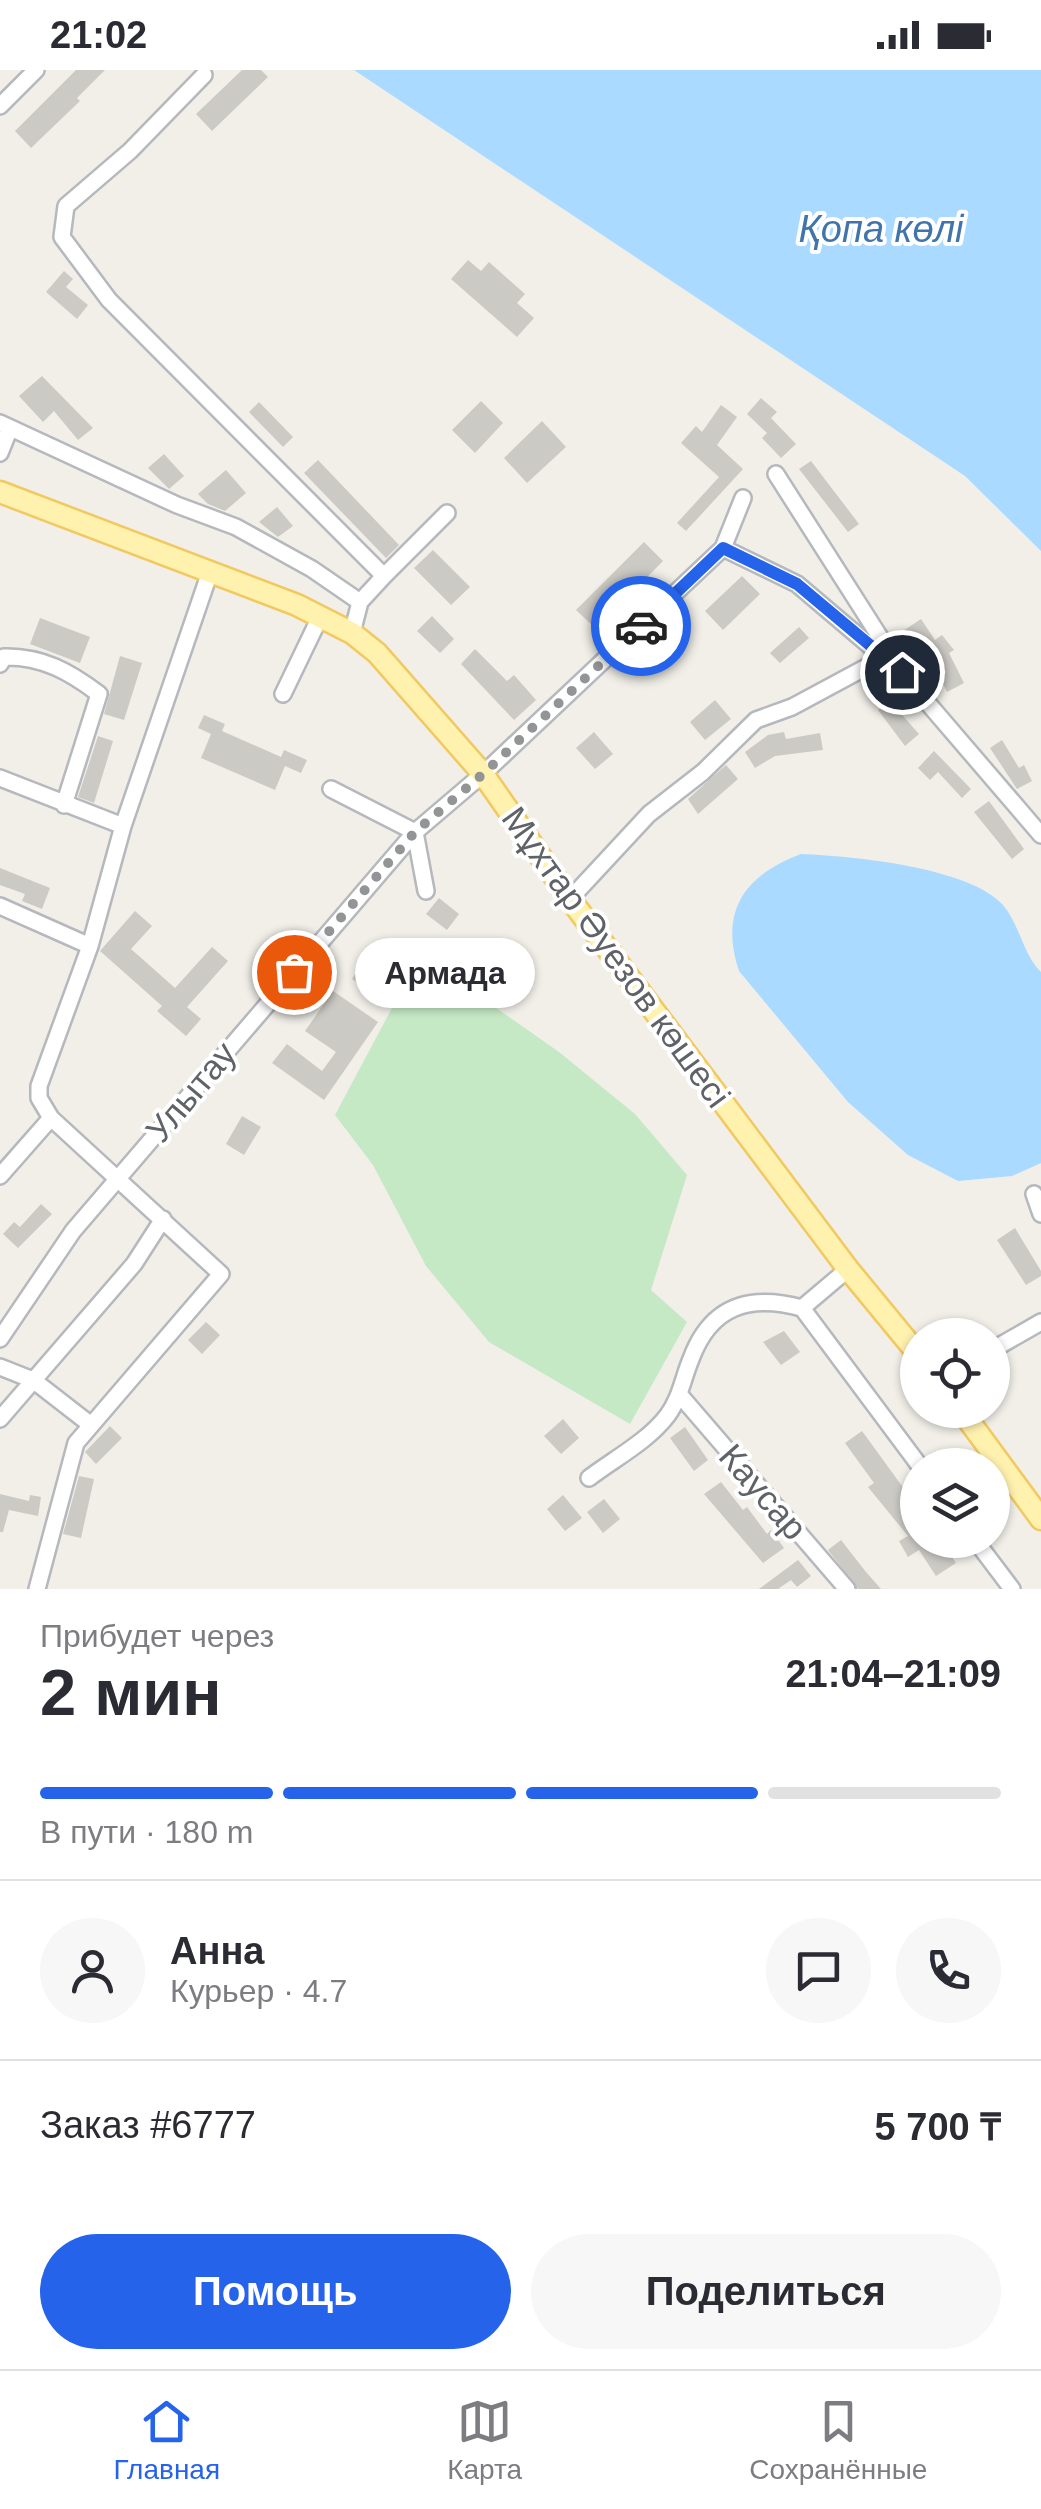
<!DOCTYPE html>
<html lang="ru">
<meta charset="utf-8">
<style>
body{margin:0;font-family:Arial,sans-serif;background:#f7f7f7;color:#2b2b33;height:100vh;display:flex;flex-direction:column;font-size:38px;white-space:nowrap}
*{box-sizing:border-box;margin:0}
p{font-size:32px;color:#7c7c81}
.icon{flex:none;width:55px;height:55px;fill:none;stroke:currentColor;stroke-width:2;stroke-linecap:round;stroke-linejoin:round}
.map{position:relative;height:1519px;overflow:hidden}
.panel{display:flex;flex-direction:column;background:#fff;flex:1}
.panel>*{flex:none}
.buttons{position:absolute;left:900px;top:1248px;display:grid;gap:20px}
.buttons a{display:grid;place-items:center;width:110px;height:110px;border-radius:50%;background:#fff;box-shadow:0 2px 8px #0004;font-size:50px}
.pin{position:absolute;display:grid;place-items:center;width:85px;height:85px;color:#fff;margin:-42px;border:5px solid #fff;border-radius:50%;box-shadow:0 2px 10px #0007}
.courier{position:absolute;display:grid;place-items:center;width:100px;height:100px;margin:-50px;border:8px solid #2563eb;border-radius:50%;background:#fff;color:#222;box-shadow:0 2px 12px #0007}
.bubble{position:absolute;height:70px;border-radius:35px;background:#fff;box-shadow:0 2px 8px #0004;font-size:32px;font-weight:700;line-height:70px;text-align:center}
.head em{font-style:normal;font-weight:700}
.head div{display:flex;flex-direction:column-reverse}
.head{display:flex;align-items:center;justify-content:space-between;height:170px;padding:0 40px}
h1{font-size:65px;font-weight:700;line-height:75px}
.bar{display:grid;grid-template-columns:repeat(4,1fr);gap:15px 10px;align-content:center;height:120px;padding:0 40px}
.bar i{height:12px;border-radius:8px;background:#e1e1e2}
.bar .active{background:#2563eb}
.bar p{grid-column:span 4}
.line{display:flex;align-items:center;gap:25px;padding:0 40px;border-top:2px solid #e1e1e2}
.line div{flex:1}
.round{display:grid;place-items:center;flex:none;width:105px;height:105px;border-radius:52px;background:#f7f7f7}
.primary-button{display:flex;gap:20px;margin-top:auto;padding:20px 40px}
.primary-button a{flex:1;height:115px;border-radius:60px;background:#2563eb;color:#fff;font-size:40px;font-weight:700;line-height:115px;text-align:center}
.primary-button a+a{background:#f7f7f7;color:#2b2b33}
.status{display:flex;justify-content:space-between;align-items:center;height:70px;padding:0 50px;background:#fff;direction:ltr}
.status svg{height:28px;fill:currentColor}
.menu{display:flex;justify-content:space-around;align-items:center;height:140px;border-top:2px solid #e1e1e2;background:#fff;font-size:28px;color:#7c7c81}
.menu a{display:grid;justify-items:center;gap:5px}
.menu .active{color:#2563eb}
.map>svg:first-child{display:block}
.green{fill:#c5e8c5}
.water{fill:#aadaff}
.building{fill:#cccac5}
.lines{fill:none;stroke-linecap:round;stroke-linejoin:round}
.minor-casing{stroke:#b5b8bc;stroke-width:20}
.major-casing{stroke:#f2c960;stroke-width:25}
.minor{stroke:#fff;stroke-width:15}
.major{stroke:#fff2af;stroke-width:20}
.done{stroke:#929495;stroke-width:10;stroke-dasharray:0 18}
.route{stroke:#2563eb;stroke-width:12}
.labels{text-anchor:middle;stroke-width:8;stroke-linejoin:round;paint-order:stroke}
.street-label{font-size:35px;fill:#5f6368;stroke:#fff}
.water-label{font-size:38px;font-style:italic;fill:#4174aa;stroke:#fff}
</style>
<div class="status"><b>21:02</b><svg viewBox="0 0 49 12"><path d="M0 12V9h3v3zM5 12V6h3v6zM10 12V3h3v9zM15 12V0h3v12zM26 1h20v11H26zM47 4h2v5h-2z"/></svg></div>
<div class="map">
<svg width="1041" height="1519" viewBox="0 0 1041 1519">
<rect width="100%" height="100%" fill="#f1efe8"/>
<!-- green -->
<path class="green" d="M417 891 479 926 559 982 635 1044 687 1105 651 1220 687 1252 630 1354 489 1272 426 1196 373 1095 335 1045Z"/>
<!-- water -->
<path class="water" d="M354 0H1041V481L965 406Z
M801 784C851 786 969 797 1003 835 1020 855 1023 885 1041 902V1093L1012 1106 958 1111 908 1085 848 1032 739 901C719 841 745 805 801 784Z"/>
<!-- building -->
<path class="building" d="M76 0H105L77 28 80 31 31 78 15 61Z
M242 0H261L268 7 212 61 196 44Z
M468 190 481 201 489 192 525 224 517 233 534 248 517 267 451 209Z
M64 201 73 209 66 217 88 235 77 249 46 222Z
M42 306 93 358 78 370 54 341 43 352 19 326Z
M761 328 777 342 771 348 796 374 781 388 762 368 767 363 747 344Z
M481 331 503 353 475 383 452 360Z
M259 332 293 367 283 377 249 342Z
M721 335 737 347 717 375 743 399 686 461 677 453 719 407 681 373 696 356 702 362Z
M542 351 566 377 527 413 504 388Z
M164 384 184 406 169 419 148 398Z
M318 390 399 475 386 488 304 403Z
M811 391 859 454 848 462 799 399Z
M226 400 246 423 225 441 208 434 198 424Z
M277 437 293 456 278 467 259 452Z
M644 472 663 491 596 559 576 540Z
M433 480 470 517 451 535 414 498Z
M742 506 760 524 723 560 705 541Z
M432 546 454 569 440 583 417 561Z
M40 548 90 567 80 593 30 574Z
M921 549 935 570 942 565 954 580 949 583 964 613 947 622 939 606 946 602 919 565 910 571 903 561Z
M799 557 809 568 780 593 770 583Z
M475 579 507 611 514 605 536 630 514 650 461 594Z
M120 586 142 593 124 650 104 644Z
M892 626 900 636 897 639 919 664 905 676 878 640Z
M715 630 731 649 705 670 690 652Z
M204 645 225 654 222 661 281 687 284 680 307 690 301 703 285 696 275 720 201 688 211 664 198 658Z
M594 662 613 684 595 699 576 678Z
M784 662 786 669 820 663 823 680 775 686 755 698 745 682 768 665Z
M98 666 113 671 94 733 78 727Z
M1002 670 1019 698 1024 695 1032 711 1017 719 990 678Z
M934 681 971 719 962 728 938 702 930 710 918 698Z
M726 695 738 709 698 744 688 729Z
M989 731 1024 779 1012 789 974 742Z
M0 798 50 818 42 839 22 831 25 824 0 815Z
M439 828 459 844 447 860 426 844Z
M135 841 152 856 131 879 175 918 212 877 228 891 187 937 201 949 186 966 157 941 162 936 100 881Z
M367 886 399 906 384 930 352 909Z
M333 921 378 952 324 1030 272 993 287 974 322 1001 336 982 305 961Z
M242 1046 261 1057 244 1085 226 1074Z
M41 1134 52 1144 18 1178 3 1164 14 1152 20 1157Z
M1015 1158 1041 1201V1206L1026 1215 997 1170Z
M206 1252 220 1265 202 1284 188 1270Z
M784 1261 800 1282 781 1295 763 1272Z
M563 1349 579 1368 561 1384 544 1366Z
M110 1356 122 1368 96 1394 85 1382Z
M685 1357 708 1390 694 1401 670 1368Z
M862 1361 918 1438V1470H941L956 1493 936 1506 919 1480 908 1487 899 1471 908 1466 868 1417 874 1413 845 1373Z
M79 1406 94 1409 81 1468 63 1464Z
M721 1412 743 1440 747 1437 767 1464 771 1460 784 1478 763 1493 704 1424Z
M0 1424 29 1431 30 1425 41 1427 38 1446 9 1440 3 1462H0Z
M563 1425 582 1448 565 1461 547 1439Z
M604 1429 620 1449 603 1463 587 1442Z
M841 1470 866 1502 881 1519H858L828 1480Z
M798 1490 811 1506 797 1517 791 1510 778 1519H759Z"/>
<g class="lines">
<!-- minor casing -->
<g class="minor-casing">
<path id="minor" d="M204 5 130 81 66 136 62 167 109 230 384 506 360 532 352 563
M0 36 36 0
M0 353 177 435 236 457 312 499 360 532
M0 383 10 358
M776 404 892 586
M723 478 797 514 902 603 1041 765
M384 506 447 443
M0 594 4 587C42 586 70 602 99 624L64 735
M283 624 320 547
M0 708 123 756
M331 719 415 762 426 821
M570 829 649 744 703 702 756 650 792 637 885 587
M0 836 90 876
M0 1106 51 1048
M1034 1124 1041 1144
M802 1238 919 1395
M0 1269 73 1161 415 762 483 704 723 478 743 428
M992 1280 1041 1252
M0 1297 33 1310 91 1355
M679 1324 847 1519
M0 1349 134 1194 163 1149
M589 1408C614 1389 648 1371 667 1346 680 1329 683 1308 691 1289 711 1235 750 1224 802 1238L848 1199
M975 1470 1012 1519
M37 1519 76 1373 221 1204 51 1048 39 1028V1016L90 876 123 756 210 502"/>
</g>
<!-- major casing -->
<g class="major-casing">
<path id="major" d="M0 422 297 535 352 563 377 583 483 704 570 829 848 1199 918 1284
M961 1340 1041 1449"/>
</g>
<!-- minor -->
<use href="#minor" class="minor"/>
<!-- major -->
<use href="#major" class="major"/>
</g>
<g class="lines">
<!-- done -->
<path class="done" d="M294 902 415 762 483 704 641 556"/>
<!-- route -->
<path class="route" d="M641 556 723 478 797 514 902 602"/>
</g>
<g class="labels">
<!-- street labels -->
<g class="street-label">
<text transform="translate(616 887) rotate(54)" y="12">Мұхтар Әуезов көшесі</text>
<text transform="translate(191 1022) rotate(-50)" y="12">Улытау</text>
<text transform="translate(763 1422) rotate(49)" y="12">Каусар</text>
</g>
<!-- water labels -->
<g class="water-label">
<text x="881" y="172">Қопа көлі</text>
</g>
</g>
</svg>
<div class="buttons">
<a><svg class="icon" aria-label="locate" viewBox="0 0 24 24"><circle cx="12" cy="12" r="6"/><path d="M12 2v4M12 18v4M2 12h4M18 12h4"/></svg></a>
<a><svg class="icon" aria-label="layers" viewBox="0 0 24 24"><path d="M12 4l9 5-9 5-9-5zM3 14l9 5 9-5"/></svg></a>
</div>
<div class="pin" style="left:294px;top:902px;background:#ea580c"><svg class="icon" aria-label="bag" viewBox="0 0 24 24"><path d="M5 8h14l-1 12H6zM9 8a3 3 0 0 1 6 0"/></svg></div>
<div class="pin" style="left:902px;top:602px;background:#1f2937"><svg class="icon" aria-label="home" viewBox="0 0 24 24"><path d="M3 11l9-7 9 7M6 9v11h12V9"/></svg></div>
<div class="courier" style="left:641px;top:556px"><svg class="icon" aria-label="car" viewBox="0 0 24 24"><path d="M5 17H2v-5l4-1 3-4h7l3 4 3 1v5h-3M9 17h6M6 11h13"/><circle cx="7" cy="17" r="2"/><circle cx="17" cy="17" r="2"/></svg></div>
<div class="bubble" style="left:355px;top:868px;width:180px">Армада</div>
</div>
<section class="panel">
<div class="head"><div><h1>2 мин</h1><p>Прибудет через</p></div><em>21:04–21:09</em></div>
<div class="bar"><i class="active"></i><i class="active"></i><i class="active"></i><i></i><p>В пути · 180 m</p></div>
<div class="line" style="height:180px"><a class="round"><svg class="icon" aria-label="person" viewBox="0 0 24 24"><circle cx="12" cy="8" r="4"/><path d="M4 21q1-7 8-7t8 7"/></svg></a><div><b>Анна</b><p>Курьер · 4.7</p></div><a class="round"><svg class="icon" aria-label="chat" viewBox="0 0 24 24"><path d="M4 5h16v11H9l-5 4z"/></svg></a><a class="round"><svg class="icon" aria-label="phone" viewBox="0 0 24 24"><path d="M5 4h4l2 5-3 2q2 4 5 5l2-3 5 2v4C11 20 4 13 5 4z"/></svg></a></div>
<div class="line" style="height:130px"><div>Заказ #6777</div><b>5 700 ₸</b></div>
<div class="primary-button"><a>Помощь</a><a>Поделиться</a></div>
</section>
<nav class="menu">
<a class="active"><svg class="icon" aria-label="home" viewBox="0 0 24 24"><path d="M3 11l9-7 9 7M6 9v11h12V9"/></svg>Главная</a>
<a><svg class="icon" aria-label="map" viewBox="0 0 24 24"><path d="M3 6l6-2 6 2 6-2v14l-6 2-6-2-6 2zM9 4v14M15 6v14"/></svg>Карта</a>
<a><svg class="icon" aria-label="saved" viewBox="0 0 24 24"><path d="M7 4h10v16l-5-4-5 4z"/></svg>Сохранённые</a>
</nav>
